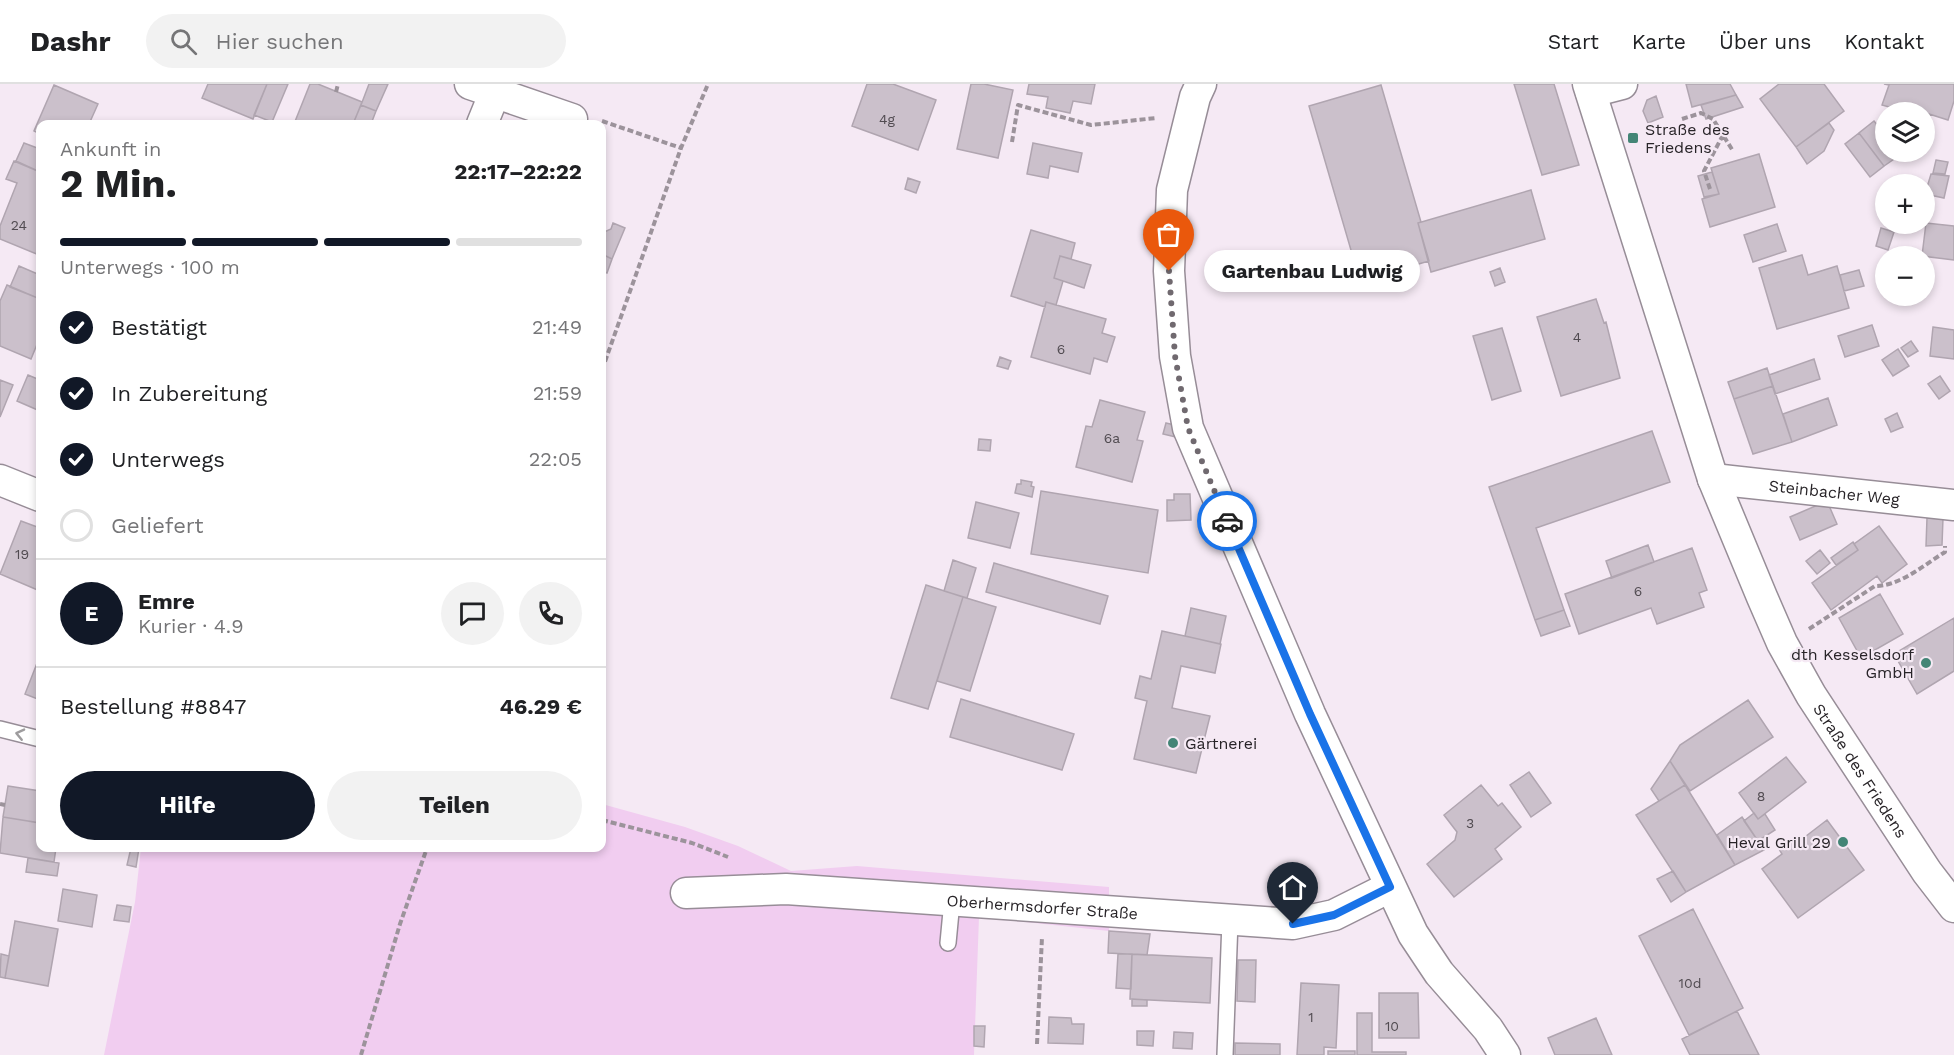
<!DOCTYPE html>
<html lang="de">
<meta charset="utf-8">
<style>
body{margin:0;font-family:"Work Sans",sans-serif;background:#f2f2f2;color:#202124;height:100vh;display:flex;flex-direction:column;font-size:22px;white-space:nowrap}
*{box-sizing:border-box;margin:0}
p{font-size:20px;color:#757577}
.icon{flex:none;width:33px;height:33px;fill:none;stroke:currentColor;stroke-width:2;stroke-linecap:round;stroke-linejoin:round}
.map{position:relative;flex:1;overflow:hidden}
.panel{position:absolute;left:36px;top:36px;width:570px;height:732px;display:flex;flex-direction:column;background:#fff;border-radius:12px;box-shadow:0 3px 9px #0003}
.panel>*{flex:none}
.tools{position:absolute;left:1875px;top:18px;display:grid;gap:12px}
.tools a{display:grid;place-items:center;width:60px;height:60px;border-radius:50%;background:#fff;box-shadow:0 3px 9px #0003;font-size:30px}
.pin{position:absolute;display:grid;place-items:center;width:51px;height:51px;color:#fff;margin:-62px -26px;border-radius:50% 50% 50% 0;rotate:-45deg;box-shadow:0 0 6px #0007}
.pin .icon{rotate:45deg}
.courier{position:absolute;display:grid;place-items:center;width:60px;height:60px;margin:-30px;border:4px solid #1a73e8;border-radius:50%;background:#fff;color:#222;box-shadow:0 2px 8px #0007}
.bubble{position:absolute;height:42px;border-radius:21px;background:#fff;box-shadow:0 3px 9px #0003;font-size:20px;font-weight:700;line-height:42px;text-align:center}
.summary em{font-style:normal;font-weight:700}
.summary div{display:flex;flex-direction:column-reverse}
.summary{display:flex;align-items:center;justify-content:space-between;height:102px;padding:0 24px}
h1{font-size:39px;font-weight:700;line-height:45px}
.bar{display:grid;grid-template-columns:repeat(4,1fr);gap:9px 6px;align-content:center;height:72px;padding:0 24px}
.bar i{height:8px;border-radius:4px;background:#e0e0e0}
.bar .active{background:#111827}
.bar p{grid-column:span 4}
.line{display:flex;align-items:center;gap:15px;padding:0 24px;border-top:2px solid #e0e0e0}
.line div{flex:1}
.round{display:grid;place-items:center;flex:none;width:63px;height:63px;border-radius:32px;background:#f2f2f2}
ol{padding:0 24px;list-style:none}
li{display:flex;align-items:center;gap:18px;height:66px}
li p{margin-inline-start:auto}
li .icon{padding:6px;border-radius:50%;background:#111827;color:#fff;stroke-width:4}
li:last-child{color:#757577}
li i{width:33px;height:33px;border:3px solid #e0e0e0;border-radius:50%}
.action{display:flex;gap:12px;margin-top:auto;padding:12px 24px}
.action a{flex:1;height:69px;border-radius:36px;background:#111827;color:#fff;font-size:24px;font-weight:700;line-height:69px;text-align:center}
.action a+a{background:#f2f2f2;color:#202124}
header{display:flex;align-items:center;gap:36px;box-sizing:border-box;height:84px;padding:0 30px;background:#fff;border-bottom:2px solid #e0e0e0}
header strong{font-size:28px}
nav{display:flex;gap:33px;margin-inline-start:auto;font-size:21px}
.search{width:420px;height:54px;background:#f2f2f2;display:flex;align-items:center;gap:15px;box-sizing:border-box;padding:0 21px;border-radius:33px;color:#757577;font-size:22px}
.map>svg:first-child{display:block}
.green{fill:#f1cdf0}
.building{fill:#cbc0cb;stroke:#b0a5b0;stroke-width:1.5}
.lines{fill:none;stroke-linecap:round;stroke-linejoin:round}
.service-casing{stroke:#978d97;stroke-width:18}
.minor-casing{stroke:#978d97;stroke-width:33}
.path{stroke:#9c939b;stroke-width:4;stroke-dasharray:6 3;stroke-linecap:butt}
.service{stroke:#fff;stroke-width:15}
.minor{stroke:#fff;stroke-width:30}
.oneway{stroke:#9e9c9e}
.done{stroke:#70696f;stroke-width:6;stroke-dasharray:0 10.8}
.route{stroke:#1a73e8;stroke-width:8}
.poi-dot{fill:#438576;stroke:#f5e9f4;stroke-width:2}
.labels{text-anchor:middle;stroke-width:4.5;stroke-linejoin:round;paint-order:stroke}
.number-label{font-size:14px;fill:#514b51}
.poi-label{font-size:16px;fill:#282428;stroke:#f5e9f4;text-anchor:start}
.street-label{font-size:16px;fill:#282428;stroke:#f5e9f4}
</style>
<header>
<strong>Dashr</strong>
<div class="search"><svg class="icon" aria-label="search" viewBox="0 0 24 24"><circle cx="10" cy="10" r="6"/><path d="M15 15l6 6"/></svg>Hier suchen</div>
<nav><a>Start</a><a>Karte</a><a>Über uns</a><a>Kontakt</a></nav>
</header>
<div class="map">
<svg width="1954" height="971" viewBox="0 0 1954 971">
<rect width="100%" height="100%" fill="#f5e9f4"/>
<!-- green -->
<path class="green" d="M602 720 685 743 738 762 791 787 857 782 1109 803V847L979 833 974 971H104L135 818 141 764H602Z"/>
<!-- building -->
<path class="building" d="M208 0H267L253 35 202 14Z
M267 0H288L272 38 254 31Z
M310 0H318L362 18 353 40H294Z
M369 0H388L376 27 361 21Z
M867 0H893L936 16 918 66 852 42Z
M971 0H984L1013 6 998 74 957 65Z
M1029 0H1095L1091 20 1073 17 1070 29 1046 24 1048 13 1027 10Z
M1514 0H1554L1579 81 1542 91Z
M1686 0H1730L1736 11 1692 23Z
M1779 0H1824L1844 27 1796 63 1760 15Z
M1884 0H1954V17L1948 36 1929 30 1928 35 1924 34V28H1907L1882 21 1889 1Z
M54 1 98 20 89 40H40V50L34 47Z
M1381 1 1421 138 1418 139 1429 177 1360 197 1309 22Z
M1736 11 1743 23 1706 35 1701 21Z
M1656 12 1663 33 1648 39 1643 27 1647 16Z
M361 21 376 27 371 40H353Z
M1874 37 1886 52V68H1897L1900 71 1884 82 1859 49Z
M1829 39 1834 46 1824 67 1807 80 1796 63Z
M1859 49 1884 82 1870 93 1845 60Z
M24 59 40 65V88L16 77Z
M1033 59 1082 69 1078 88 1050 82 1048 94 1027 90Z
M1759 70 1775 123 1710 143 1702 115 1719 110 1711 84Z
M1936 76 1948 78 1945 90 1933 89Z
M14 77 40 88 38 100 40 101 39 171 0 155V142L17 99 6 95Z
M1712 88 1719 110 1704 113 1698 92Z
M1931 90 1949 92 1944 114 1925 110Z
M908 94 920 98 916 109 905 105Z
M1531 106 1545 155 1431 188 1418 139Z
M613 139 625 144 612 175 602 170V149L611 145Z
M1926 139 1954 142V176L1922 172Z
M1777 140 1786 167 1753 178 1744 151Z
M1881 144 1894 148 1888 166 1876 162Z
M1031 146 1075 159 1071 175 1060 172 1054 194 1063 197 1056 221 1046 218 1045 223 1011 212Z
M602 170 612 175 607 189 602 187Z
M1802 171 1808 191 1837 182 1849 224 1777 245 1759 184Z
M1060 172 1091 181 1084 204 1054 194Z
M19 182 40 191V215L10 203Z
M1500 184 1505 198 1495 202 1490 188Z
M1859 186 1864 202 1844 207 1840 191Z
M7 201 40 215V253L31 275 0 262V217Z
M1596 215 1604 239 1606 238 1620 294 1561 312 1537 233Z
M1046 218 1106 235 1102 249 1115 253 1107 278 1094 274 1090 290 1031 273Z
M1872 241 1879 262 1845 273 1838 252Z
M1933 243 1954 246V275L1930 272Z
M1502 244 1521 307 1492 316 1473 252Z
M1911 257 1918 267 1908 273 1901 264Z
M1898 265 1909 282 1893 292 1882 276Z
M1000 273 1011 277 1008 285 997 282Z
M1814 275 1820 295 1775 310 1769 291Z
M1767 284 1773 302 1734 315 1728 298Z
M28 291 40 296V327L17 317Z
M1940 292 1950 307 1939 315 1928 300Z
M0 296 13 301 0 333Z
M1773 302 1792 358 1753 370 1734 315Z
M1828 314 1837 341 1792 358 1783 330Z
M1100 316 1145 328 1137 356 1143 357 1132 398 1076 383 1086 342 1092 343Z
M1897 329 1903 343 1891 348 1885 335Z
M1166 339 1179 342 1176 353 1163 350Z
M1652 347 1670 398 1536 444 1564 526 1535 536 1489 403Z
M979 355 991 356 990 367 978 366Z
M1021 396 1032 398 1031 402 1034 403 1032 413 1015 409 1017 400H1021Z
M1041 407 1158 426 1148 489 1031 470Z
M1174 410H1190L1191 436 1167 437V416H1174Z
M1827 417 1837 440 1800 456 1790 433Z
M976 418 1019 429 1010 464 968 454Z
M1927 434H1943L1942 461 1926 462Z
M21 437 40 444V507L0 490Z
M1879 442 1907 480 1882 499 1877 492 1831 526 1812 499 1858 466 1854 460Z
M1853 458 1858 466 1836 481 1831 474Z
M1648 461 1654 478 1612 494 1606 477Z
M1692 464 1707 506 1699 509 1704 523 1657 540 1651 524 1579 550 1565 510Z
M1820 466 1830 479 1817 490 1806 477Z
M953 476 976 484 967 514 944 507Z
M994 479 1108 512 1100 540 986 508Z
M926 501 963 513 928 625 891 614Z
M1880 510 1903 550 1861 574 1839 534Z
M963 513 996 523 970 607 937 597Z
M1191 524 1226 532 1220 560 1185 552Z
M1564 526 1570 542 1541 552 1535 536Z
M1954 534V587L1917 610 1894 570Z
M1162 547 1221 560 1215 589 1181 582 1172 624 1210 632 1196 689 1134 675 1147 617 1135 614 1140 592 1151 595Z
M39 574 40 575V616L25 610Z
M961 615 1074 650 1062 686 950 653Z
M1748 616 1773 653 1690 707 1670 677 1680 661Z
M1786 673 1806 698 1758 735 1739 709Z
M1670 677 1685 701 1659 717 1651 705Z
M1529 688 1551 719 1531 733 1510 701Z
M1481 701 1498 722 1502 719 1521 743 1495 765 1502 775 1454 813 1427 780 1455 756 1457 748 1444 731Z
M1685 701 1735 781 1686 808 1636 731Z
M8 702 40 707V739L3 733Z
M1754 729 1758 735 1765 730 1775 746 1758 757 1744 737Z
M3 733 40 739V764H56L54 778 0 769Z
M1742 733 1764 766 1735 781 1717 751Z
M1827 736 1864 786 1798 834 1762 785 1782 770 1779 765 1794 755 1797 759Z
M131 764H139L136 783 127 781Z
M28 774 59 779 57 792 26 788Z
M1673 787 1686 808 1671 818 1657 795Z
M63 805 97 811 92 843 58 837Z
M117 821 131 823 129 838 114 836Z
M1693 825 1743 924 1689 951 1639 852Z
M15 837 58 845 48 902 5 894Z
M1109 847 1150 850 1147 871 1108 869Z
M1 870 9 872 5 894 0 893Z
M1118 870H1132L1131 905 1116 904Z
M1132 870 1212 874 1210 919 1130 915Z
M1238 876H1256L1255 918 1237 917Z
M1301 899 1339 901 1336 964 1324 963V971H1297Z
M1379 909H1418L1419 954H1379Z
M1132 915 1147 916V922H1132Z
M1737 927 1759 971H1690L1682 955Z
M1357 929H1372V968H1406V971H1357Z
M1049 933 1071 934 1072 940H1084L1083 960 1048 959Z
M1596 934 1612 971H1555L1548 954Z
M974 942H985L984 963 974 962Z
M1137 947H1154L1153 962 1137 961Z
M1174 948 1193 949 1192 965 1173 964Z
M1235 959 1280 960V971H1235Z
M1328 967H1355V971H1328Z"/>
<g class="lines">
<!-- service casing -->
<g class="service-casing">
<path id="service" d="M0 645 40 655
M948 859 952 817
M1225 971 1230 837"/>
</g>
<!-- minor casing -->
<g class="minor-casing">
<g id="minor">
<path d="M470 0 572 35"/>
<path d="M1201 0 1195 13 1172 106 1169 187 1175 272 1188 344 1310 630 1413 850 1439 889 1488 945 1505 971"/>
<path id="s1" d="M1588 0 1713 395 1762 513 1782 559 1811 611 1927 788 1954 823"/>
<path d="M1591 8 1622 0"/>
<path d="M482 40 495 8"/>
<path id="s2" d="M1713 395 1954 421"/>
<path d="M0 396 40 412"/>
<path id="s3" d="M686 809 786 805 1293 840 1334 831 1390 803"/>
</g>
</g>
<!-- path -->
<path class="path" d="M336 8 338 0
M1682 35 1701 29 1713 35 1733 67
M602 37 681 64
M1012 58 1018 21 1091 41 1156 34
M1710 105 1704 87 1723 51
M602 286 681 64 708 0
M1809 545 1875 502C1900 502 1924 481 1945 468V462
M0 720 5 721
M602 736 692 759 728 773
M1037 960 1042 853
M361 971 400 840 427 764"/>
<!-- service -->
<use href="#service" class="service"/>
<!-- minor -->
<use href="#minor" class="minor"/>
</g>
<!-- one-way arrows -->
<defs><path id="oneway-chevron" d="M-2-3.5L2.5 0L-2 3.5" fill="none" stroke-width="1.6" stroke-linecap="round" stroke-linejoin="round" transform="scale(1.5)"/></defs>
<use class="oneway" href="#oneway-chevron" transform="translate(20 650) rotate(-167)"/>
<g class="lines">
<!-- done -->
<path class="done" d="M1169 187 1175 272 1188 344 1227 437"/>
<!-- route -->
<path class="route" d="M1227 437 1310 630 1390 803 1334 831 1293 840"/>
</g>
<!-- markers -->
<g class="poi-dot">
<rect x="1627" y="48" width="12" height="12" rx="3"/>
<circle cx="1926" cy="579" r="6"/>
<circle cx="1173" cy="659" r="6"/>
<circle cx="1843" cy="758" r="6"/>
</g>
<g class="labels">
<!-- number labels -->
<g class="number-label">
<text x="887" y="40">4g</text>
<text x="19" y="146">24</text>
<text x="1577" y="258">4</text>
<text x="1061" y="270">6</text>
<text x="1112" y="359">6a</text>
<text x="22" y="475">19</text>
<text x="1638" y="512">6</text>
<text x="1761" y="717">8</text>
<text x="1470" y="744">3</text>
<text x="1690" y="904">10d</text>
<text x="1311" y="938">1</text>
<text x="1392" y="947">10</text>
</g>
<!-- poi labels -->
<g class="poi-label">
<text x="1645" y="51">Straße des<tspan x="1645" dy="18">Friedens</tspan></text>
<text x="1914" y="576" text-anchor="end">dth Kesselsdorf<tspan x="1914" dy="18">GmbH</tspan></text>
<text x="1185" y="665">Gärtnerei</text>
<text x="1831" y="764" text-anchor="end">Heval Grill 29</text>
</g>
<!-- street labels -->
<g class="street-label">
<text dy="6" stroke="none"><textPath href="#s2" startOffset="122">Steinbacher Weg</textPath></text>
<text dy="6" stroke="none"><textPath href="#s1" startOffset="742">Straße des Friedens</textPath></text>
<text dy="6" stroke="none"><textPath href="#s3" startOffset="357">Oberhermsdorfer Straße</textPath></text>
</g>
</g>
</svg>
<div class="tools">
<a><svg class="icon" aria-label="layers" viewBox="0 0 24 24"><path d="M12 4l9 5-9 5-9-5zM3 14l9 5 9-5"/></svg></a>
<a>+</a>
<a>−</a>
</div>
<div class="pin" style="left:1169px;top:187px;background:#ea580c"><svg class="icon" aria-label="bag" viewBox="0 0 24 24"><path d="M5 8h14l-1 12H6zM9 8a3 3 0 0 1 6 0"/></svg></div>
<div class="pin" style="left:1293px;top:840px;background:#1f2937"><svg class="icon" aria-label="home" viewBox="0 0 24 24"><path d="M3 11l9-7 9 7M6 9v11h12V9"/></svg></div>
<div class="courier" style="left:1227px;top:437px"><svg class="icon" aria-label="car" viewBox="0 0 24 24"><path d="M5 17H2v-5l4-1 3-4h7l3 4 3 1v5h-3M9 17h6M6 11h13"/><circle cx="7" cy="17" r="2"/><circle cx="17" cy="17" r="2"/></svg></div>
<div class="bubble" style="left:1204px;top:166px;width:216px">Gartenbau Ludwig</div>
<section class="panel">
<div class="summary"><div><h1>2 Min.</h1><p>Ankunft in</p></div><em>22:17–22:22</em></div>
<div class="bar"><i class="active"></i><i class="active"></i><i class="active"></i><i></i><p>Unterwegs · 100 m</p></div>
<ol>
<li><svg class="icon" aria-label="check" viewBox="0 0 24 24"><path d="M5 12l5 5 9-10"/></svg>Bestätigt<p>21:49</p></li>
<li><svg class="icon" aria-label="check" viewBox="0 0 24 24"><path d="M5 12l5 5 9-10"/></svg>In Zubereitung<p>21:59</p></li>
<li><svg class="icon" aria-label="check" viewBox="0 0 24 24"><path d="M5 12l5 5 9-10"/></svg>Unterwegs<p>22:05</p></li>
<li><i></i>Geliefert</li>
</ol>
<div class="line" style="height:108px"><b class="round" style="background:#111827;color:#fff">E</b><div><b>Emre</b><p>Kurier · 4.9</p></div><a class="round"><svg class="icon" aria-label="chat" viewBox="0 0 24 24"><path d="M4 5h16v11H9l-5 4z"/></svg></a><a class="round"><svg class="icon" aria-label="phone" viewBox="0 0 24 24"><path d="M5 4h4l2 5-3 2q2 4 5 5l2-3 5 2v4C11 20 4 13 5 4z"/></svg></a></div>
<div class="line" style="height:78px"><div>Bestellung #8847</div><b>46.29 €</b></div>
<div class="action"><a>Hilfe</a><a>Teilen</a></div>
</section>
</div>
